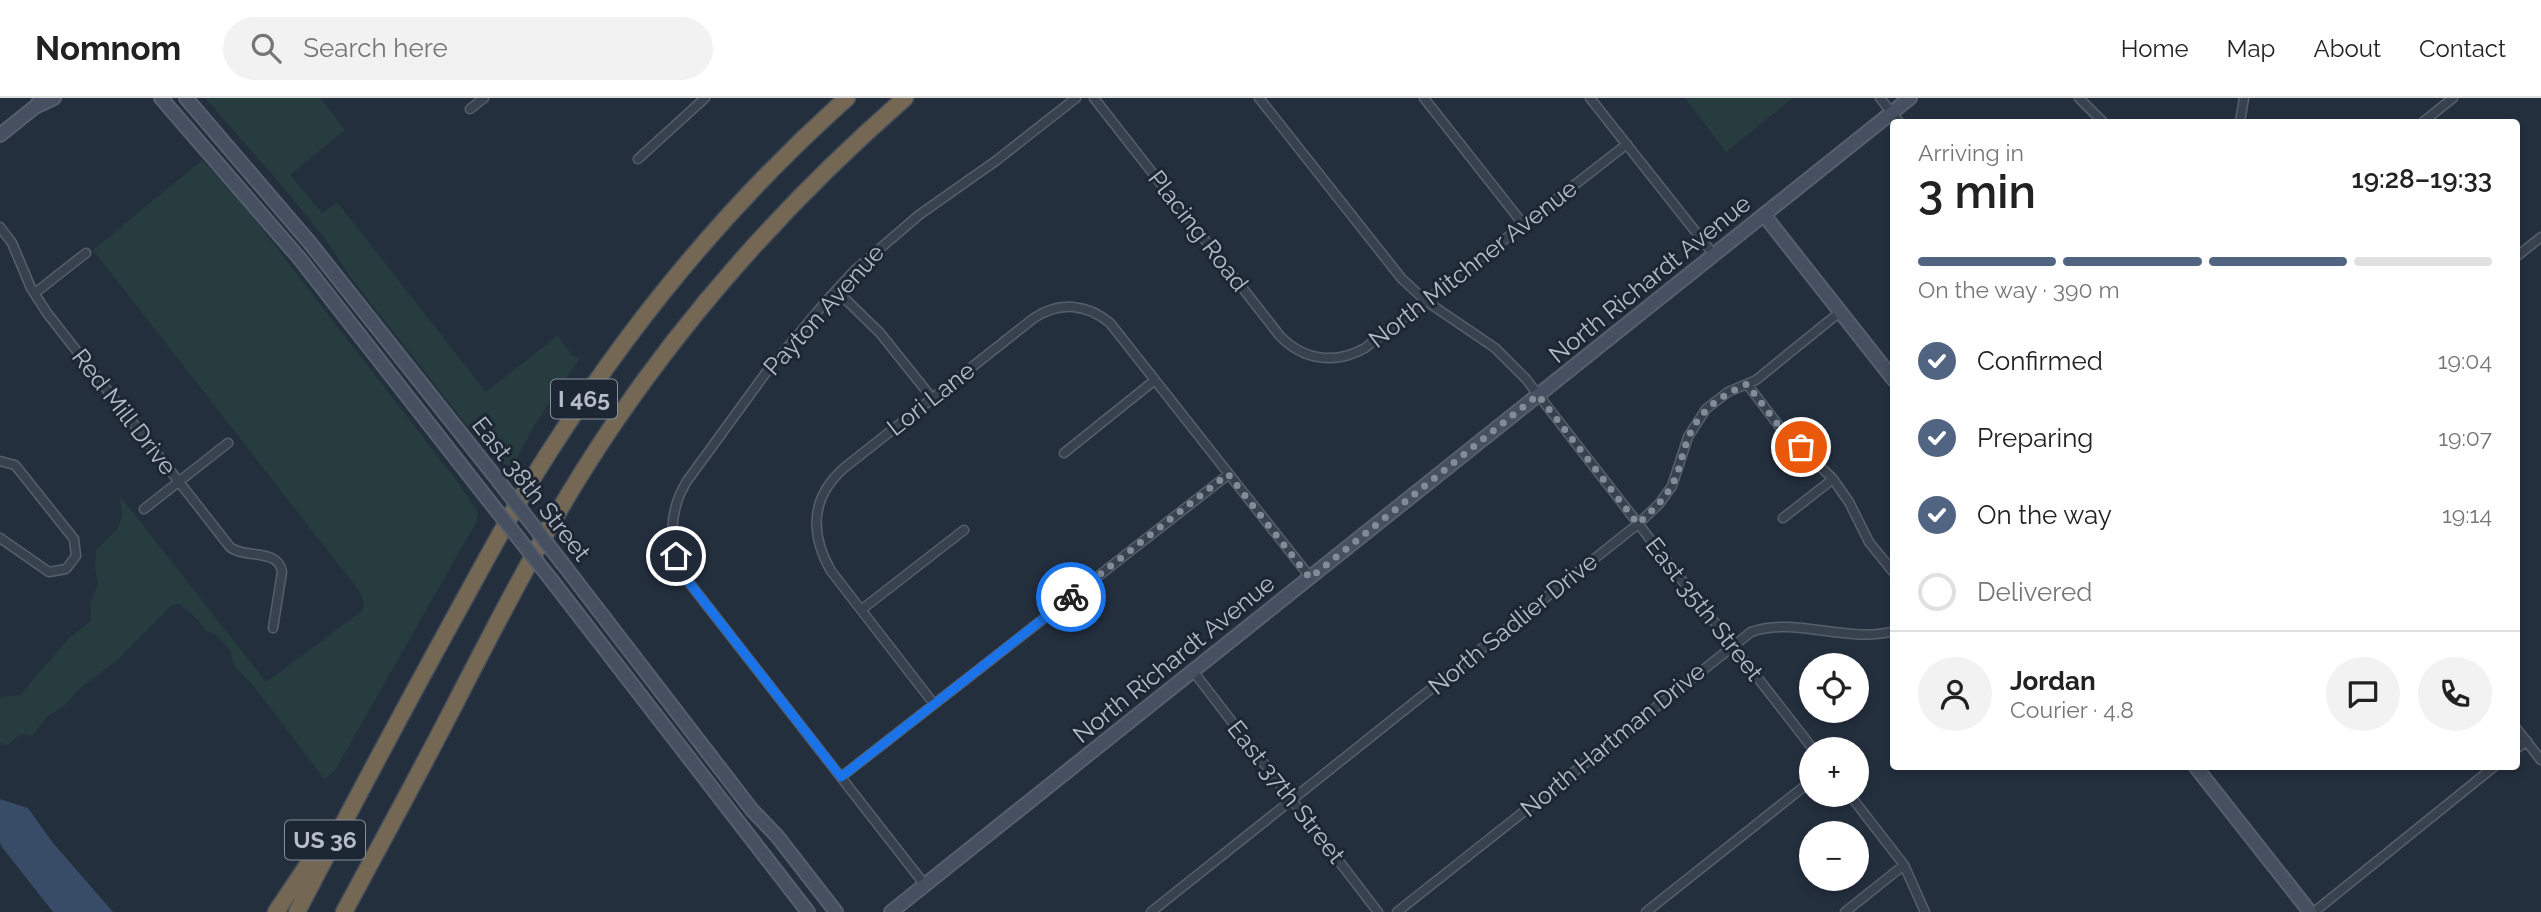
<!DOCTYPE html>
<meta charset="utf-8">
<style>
body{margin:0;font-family:Raleway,sans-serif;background:#f2f2f2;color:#222;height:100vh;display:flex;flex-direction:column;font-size:26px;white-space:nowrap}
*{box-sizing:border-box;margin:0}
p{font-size:23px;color:#767676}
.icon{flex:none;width:38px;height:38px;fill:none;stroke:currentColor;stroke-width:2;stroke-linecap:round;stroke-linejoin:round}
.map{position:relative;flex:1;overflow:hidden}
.sheet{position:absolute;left:1890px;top:21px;width:630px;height:651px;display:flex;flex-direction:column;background:#fff;border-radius:7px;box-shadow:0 4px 10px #0003}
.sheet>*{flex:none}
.controls{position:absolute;left:1799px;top:555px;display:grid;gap:14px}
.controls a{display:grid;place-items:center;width:70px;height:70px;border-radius:50%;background:#fff;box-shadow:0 4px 10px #0003;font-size:35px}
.pin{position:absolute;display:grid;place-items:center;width:60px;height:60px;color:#fff;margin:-30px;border:4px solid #fff;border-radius:50%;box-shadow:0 2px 7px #0007}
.courier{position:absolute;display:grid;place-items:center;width:70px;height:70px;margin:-35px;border:5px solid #1a73e8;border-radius:50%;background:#fff;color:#222;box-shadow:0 2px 9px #0007}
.head em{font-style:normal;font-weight:600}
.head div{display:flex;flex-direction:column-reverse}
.head{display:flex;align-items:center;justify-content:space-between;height:119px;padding:0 28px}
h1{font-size:46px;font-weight:600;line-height:52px}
.bar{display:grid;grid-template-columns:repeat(4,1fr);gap:10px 7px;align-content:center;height:84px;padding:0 28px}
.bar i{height:9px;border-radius:5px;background:#e0e0e0}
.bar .current{background:#516482}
.bar p{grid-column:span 4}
.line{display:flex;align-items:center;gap:18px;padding:0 28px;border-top:2px solid #e0e0e0}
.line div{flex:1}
.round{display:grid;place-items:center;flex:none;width:74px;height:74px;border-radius:37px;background:#f2f2f2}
ol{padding:0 28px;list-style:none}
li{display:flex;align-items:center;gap:21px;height:77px}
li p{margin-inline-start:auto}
li .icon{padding:7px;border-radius:50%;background:#516482;color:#fff;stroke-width:4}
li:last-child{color:#767676}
li i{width:38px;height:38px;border:4px solid #e0e0e0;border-radius:50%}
header{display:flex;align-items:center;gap:42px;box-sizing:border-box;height:98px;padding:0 35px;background:#fff;border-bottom:2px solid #e0e0e0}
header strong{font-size:33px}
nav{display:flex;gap:38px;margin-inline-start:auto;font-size:24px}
.search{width:490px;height:63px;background:#f2f2f2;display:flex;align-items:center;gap:18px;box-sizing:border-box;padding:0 24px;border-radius:38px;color:#767676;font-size:26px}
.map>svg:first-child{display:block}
.green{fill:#263c3f}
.water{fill:#394c67}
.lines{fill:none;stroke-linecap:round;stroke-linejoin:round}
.street-casing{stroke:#565f6c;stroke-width:11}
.secondary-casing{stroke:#565f6c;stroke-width:16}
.highway-casing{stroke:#434c59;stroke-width:19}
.street{stroke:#38414e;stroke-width:8}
.secondary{stroke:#465061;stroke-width:12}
.highway{stroke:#746855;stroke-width:16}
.secondary-bridge-casing{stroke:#565f6c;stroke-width:16;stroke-linecap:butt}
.secondary-bridge{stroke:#465061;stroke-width:12}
.done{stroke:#828b98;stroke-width:7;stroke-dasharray:0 12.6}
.route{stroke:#1a73e8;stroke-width:9}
.labels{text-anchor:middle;stroke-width:6;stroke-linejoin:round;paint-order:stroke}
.shield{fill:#1d2633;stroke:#878f9c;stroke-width:2}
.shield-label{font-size:23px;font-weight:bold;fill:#b4bcc9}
.street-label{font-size:24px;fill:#b4bcc9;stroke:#1d2633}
</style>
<header>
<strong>Nomnom</strong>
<div class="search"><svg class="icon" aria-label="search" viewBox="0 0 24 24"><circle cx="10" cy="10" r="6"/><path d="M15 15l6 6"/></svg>Search here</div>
<nav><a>Home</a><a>Map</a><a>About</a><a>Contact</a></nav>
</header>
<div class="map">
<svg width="2541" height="814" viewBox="0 0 2541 814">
<rect width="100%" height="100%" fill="#242f3e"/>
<!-- green -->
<path class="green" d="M205 0H320L345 32 290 77 322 115 337 104 486 294 557 238 572 257 580 260 534 328 513 368 502 365 481 345 348 176 327 143 277 82Z
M1685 0H1793L1726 54Z
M202 62 245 109 456 382 478 414 477 423 334 674 324 681 256 591 234 568 230 553 217 537 206 533 197 521 179 506 172 507 116 563 78 592 65 607 48 618 32 638C16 634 20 638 9 646L3 647 0 643V599L20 597 69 540 91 523 90 505 98 487 95 470 96 452 118 430 122 417 120 398 266 584 362 513 364 505 360 494 93 152Z"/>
<!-- water -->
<path class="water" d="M0 701 28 710 53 745 113 814H53L2 749 0 744Z"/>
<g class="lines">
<!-- street casing -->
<g class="street-casing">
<path id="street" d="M1094 0 1280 238C1303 262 1335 267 1365 250L1627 46
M1259 0 1402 181 1426 203 1495 250 1526 281 1813 651
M1424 0 1524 127
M1590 0 1714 157
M1880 0 1899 24
M2079 0 2103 24
M470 11 484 0
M2240 24 2244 0
M2423 24 2453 0
M638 61 705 0
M0 129 12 145 31 190 47 215 230 449C244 461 279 450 282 474L273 530
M2516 159 2541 139
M836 192 880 235 932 300
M35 195 86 155
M1747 286 1779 328 1833 381 1849 404 1869 444 1894 475
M1064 355 1155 282
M0 363 15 367 74 441 76 458 66 471 49 474 0 440
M144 411 228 345
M1783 420 1833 381
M861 512 964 432
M1193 573 1378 814
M934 606 831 473C810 436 810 400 844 370L1034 220C1060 203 1087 206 1110 225L1310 479
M2516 630 2541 662
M2516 651 2527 643
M841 679 1229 376
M1849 696 1904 767 1925 814
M925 787 684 478C668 445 668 414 687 383L765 276 828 201 855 172 919 117 997 62 1076 0
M1151 814 1638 426 1659 406 1672 388 1688 339 1706 311 1728 294 1756 282 1840 214
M1397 814 1751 534C1794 518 1849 546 1894 533
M1646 814 1811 683
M1845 814 1904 767
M2314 814 2495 668"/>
</g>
<!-- secondary casing -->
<g class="secondary-casing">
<path id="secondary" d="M161 0 300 161 486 399
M186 0 310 145 497 381
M35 9 54 0
M0 37 35 9 42 0
M1764 117 1894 282
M563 466 752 712 777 738 836 814
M553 484 808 814
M2195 668 2310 814
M891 814 1910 0"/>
</g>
<!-- highway casing -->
<g class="highway-casing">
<path id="highway" d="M276 814 325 741
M297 814C348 716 400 618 454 520 487 460 519 399 557 342 638 216 735 100 847 0
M344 814C382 744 420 674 456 604 505 509 553 415 613 327 696 205 794 97 905 0"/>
</g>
<!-- street -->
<use href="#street" class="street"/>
<!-- secondary -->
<use href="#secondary" class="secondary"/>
<!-- highway -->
<use href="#highway" class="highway"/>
<!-- secondary-bridge casing -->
<g class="secondary-bridge-casing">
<path id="secondary-bridge" d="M497 381 563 466
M486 399 553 484"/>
</g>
<!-- secondary-bridge -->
<use href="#secondary-bridge" class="secondary-bridge"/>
</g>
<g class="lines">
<!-- done -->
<path class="done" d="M1071 499 1228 376 1310 480 1538 297 1638 426C1651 413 1665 402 1673 385 1679 374 1681 361 1685 349 1695 316 1717 299 1747 286L1779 328 1801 349"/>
<!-- route -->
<path class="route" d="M676 458 684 478 841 679 1071 499"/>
</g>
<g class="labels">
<!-- shield labels -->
<g class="shield">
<rect x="551" y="281.5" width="66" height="39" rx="5"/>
<rect x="285" y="722.5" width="80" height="39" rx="5"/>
</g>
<g class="shield-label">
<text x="584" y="309">I 465</text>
<text x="325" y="750">US 36</text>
</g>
<!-- street labels -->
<g class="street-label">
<text transform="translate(1198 133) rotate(52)" y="8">Placing Road</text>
<text transform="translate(1473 166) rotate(-38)" y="8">North Mitchner Avenue</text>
<text transform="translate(1650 181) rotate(-39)" y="8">North Richardt Avenue</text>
<text transform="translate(824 212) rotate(-48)" y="8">Payton Avenue</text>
<text transform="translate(931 301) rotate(-38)" y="8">Lori Lane</text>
<text transform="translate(124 314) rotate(52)" y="8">Red Mill Drive</text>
<text transform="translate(531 391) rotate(52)" y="8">East 38th Street</text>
<text transform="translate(1704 511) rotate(52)" y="8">East 35th Street</text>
<text transform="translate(1513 526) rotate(-39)" y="8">North Sadlier Drive</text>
<text transform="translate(1174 561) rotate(-39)" y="8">North Richardt Avenue</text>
<text transform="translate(1613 642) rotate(-39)" y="8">North Hartman Drive</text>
<text transform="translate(1286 694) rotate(52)" y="8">East 37th Street</text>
</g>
</g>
</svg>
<div class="controls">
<a><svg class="icon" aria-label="locate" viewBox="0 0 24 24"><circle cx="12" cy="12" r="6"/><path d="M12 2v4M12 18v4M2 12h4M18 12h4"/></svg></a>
<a>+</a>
<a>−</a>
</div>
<div class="pin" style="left:1801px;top:349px;background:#ea580c"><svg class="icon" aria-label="bag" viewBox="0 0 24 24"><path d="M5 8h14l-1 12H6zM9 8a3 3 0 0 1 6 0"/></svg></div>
<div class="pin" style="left:676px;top:458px;background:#1f2937"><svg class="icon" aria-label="home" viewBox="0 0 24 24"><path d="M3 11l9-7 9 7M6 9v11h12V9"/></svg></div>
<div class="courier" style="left:1071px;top:499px"><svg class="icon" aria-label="bike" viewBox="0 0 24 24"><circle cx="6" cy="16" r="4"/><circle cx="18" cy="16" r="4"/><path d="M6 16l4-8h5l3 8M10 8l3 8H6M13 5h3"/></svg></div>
<section class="sheet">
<div class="head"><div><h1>3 min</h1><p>Arriving in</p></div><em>19:28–19:33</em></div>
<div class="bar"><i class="current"></i><i class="current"></i><i class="current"></i><i></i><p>On the way · 390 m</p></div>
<ol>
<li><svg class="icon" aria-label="check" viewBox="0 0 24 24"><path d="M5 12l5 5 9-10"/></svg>Confirmed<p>19:04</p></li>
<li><svg class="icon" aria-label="check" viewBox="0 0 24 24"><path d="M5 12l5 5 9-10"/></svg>Preparing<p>19:07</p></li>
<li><svg class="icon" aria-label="check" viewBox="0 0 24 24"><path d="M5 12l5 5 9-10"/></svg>On the way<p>19:14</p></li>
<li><i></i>Delivered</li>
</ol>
<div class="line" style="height:126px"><a class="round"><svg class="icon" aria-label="person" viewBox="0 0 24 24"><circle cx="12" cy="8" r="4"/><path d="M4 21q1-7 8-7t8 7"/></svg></a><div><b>Jordan</b><p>Courier · 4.8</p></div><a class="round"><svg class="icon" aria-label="chat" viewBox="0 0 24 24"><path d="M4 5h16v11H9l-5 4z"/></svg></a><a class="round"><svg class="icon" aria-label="phone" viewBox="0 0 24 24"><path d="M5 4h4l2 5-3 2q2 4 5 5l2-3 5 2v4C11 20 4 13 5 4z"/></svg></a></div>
</section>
</div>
